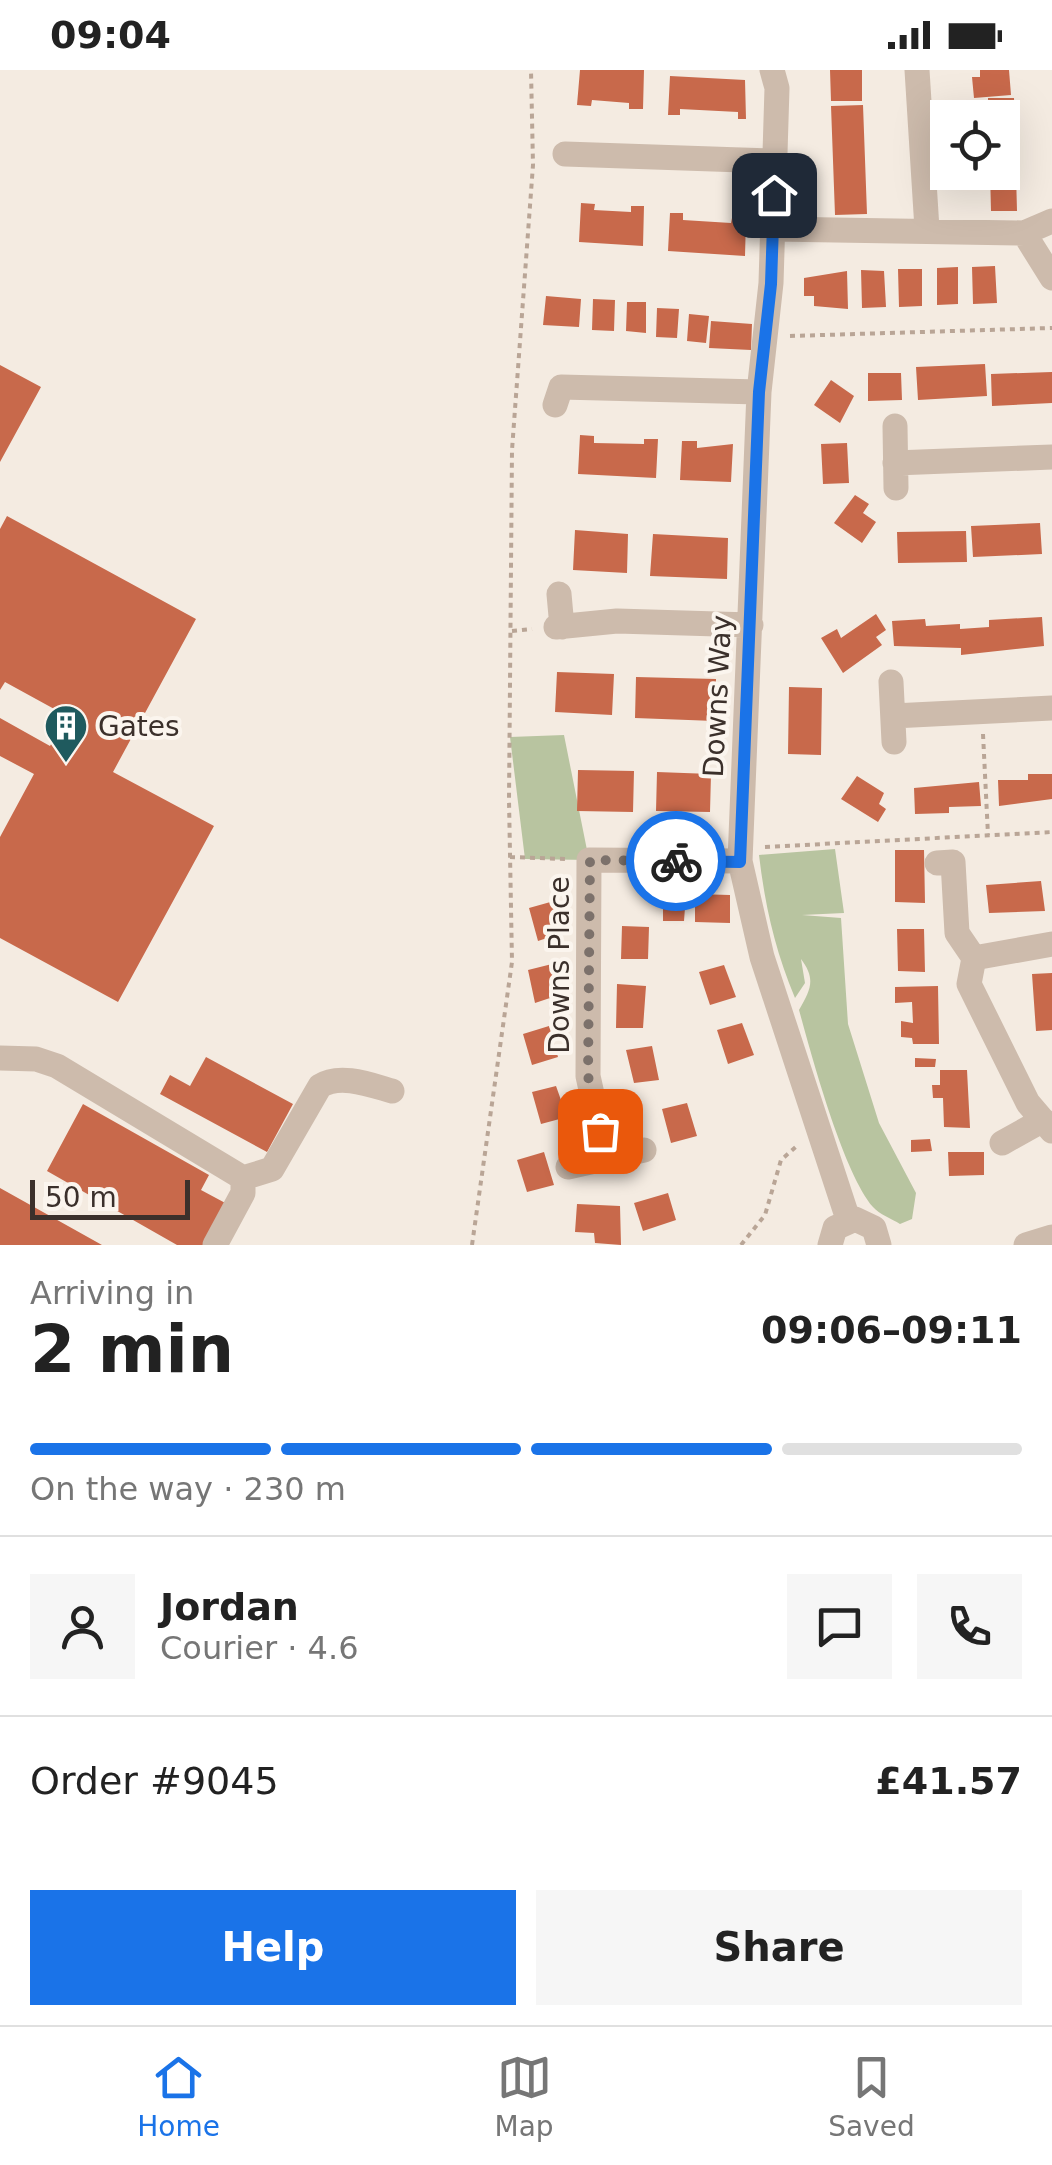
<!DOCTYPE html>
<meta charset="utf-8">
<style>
body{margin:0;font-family:"DejaVu Sans",sans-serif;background:#f6f6f6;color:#222;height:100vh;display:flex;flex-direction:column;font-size:38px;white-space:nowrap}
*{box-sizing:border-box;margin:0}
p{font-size:32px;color:#767676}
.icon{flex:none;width:55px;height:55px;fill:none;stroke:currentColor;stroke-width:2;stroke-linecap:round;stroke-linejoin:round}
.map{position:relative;height:1175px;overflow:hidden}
.drawer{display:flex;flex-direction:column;background:#fff;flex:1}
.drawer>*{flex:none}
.fabs{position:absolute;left:930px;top:30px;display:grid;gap:20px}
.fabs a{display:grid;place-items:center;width:90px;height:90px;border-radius:0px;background:#fff;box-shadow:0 10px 40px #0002;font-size:50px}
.scale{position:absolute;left:30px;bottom:25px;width:160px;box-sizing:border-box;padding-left:10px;border:5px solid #3b302b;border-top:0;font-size:28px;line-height:35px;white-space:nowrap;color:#3b302b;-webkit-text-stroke:8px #fbf5ee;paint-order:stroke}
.pin{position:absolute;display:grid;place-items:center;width:85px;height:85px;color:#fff;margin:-42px;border-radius:20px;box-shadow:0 5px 15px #0006}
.courier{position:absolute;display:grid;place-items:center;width:100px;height:100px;margin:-50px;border:8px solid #1a73e8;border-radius:50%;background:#fff;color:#222;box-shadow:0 2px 12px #0007}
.summary em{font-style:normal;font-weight:700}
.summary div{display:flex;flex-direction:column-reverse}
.summary{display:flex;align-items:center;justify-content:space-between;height:170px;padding:0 30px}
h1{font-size:65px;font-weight:700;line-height:75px}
.bar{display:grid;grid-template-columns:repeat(4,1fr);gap:15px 10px;align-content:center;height:120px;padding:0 30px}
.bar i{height:12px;border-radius:8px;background:#e0e0e0}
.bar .selected{background:#1a73e8}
.bar p{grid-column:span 4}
.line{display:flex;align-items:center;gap:25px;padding:0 30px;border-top:2px solid #e0e0e0}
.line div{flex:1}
.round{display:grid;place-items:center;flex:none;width:105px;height:105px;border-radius:0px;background:#f6f6f6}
.cta{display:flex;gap:20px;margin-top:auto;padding:20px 30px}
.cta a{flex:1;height:115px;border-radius:0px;background:#1a73e8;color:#fff;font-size:40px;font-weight:700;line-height:115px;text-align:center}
.cta a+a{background:#f6f6f6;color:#222}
.status{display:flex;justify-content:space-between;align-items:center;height:70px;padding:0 50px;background:#fff;direction:ltr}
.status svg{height:28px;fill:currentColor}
.dock{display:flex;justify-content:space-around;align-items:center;height:140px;border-top:2px solid #e0e0e0;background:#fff;font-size:28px;color:#767676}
.dock a{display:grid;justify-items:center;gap:5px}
.dock .selected{color:#1a73e8}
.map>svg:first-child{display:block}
.green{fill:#b8c4a0}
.building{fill:#c8694b}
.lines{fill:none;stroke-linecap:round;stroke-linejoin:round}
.path{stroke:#b9a596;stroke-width:4;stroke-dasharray:5 5;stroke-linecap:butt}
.minor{stroke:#cdbbac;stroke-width:25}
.done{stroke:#7c716b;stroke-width:10;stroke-dasharray:0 18}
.route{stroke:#1a73e8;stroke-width:12}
.labels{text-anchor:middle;stroke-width:8;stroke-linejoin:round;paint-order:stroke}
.street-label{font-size:28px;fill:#3b302b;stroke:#fbf5ee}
.poi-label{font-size:28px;fill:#3b302b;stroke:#fbf5ee;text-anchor:start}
</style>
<div class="status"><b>09:04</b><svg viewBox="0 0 49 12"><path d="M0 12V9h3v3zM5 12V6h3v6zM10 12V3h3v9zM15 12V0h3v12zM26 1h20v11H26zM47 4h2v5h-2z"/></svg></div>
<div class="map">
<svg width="1052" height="1175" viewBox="0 0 1052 1175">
<rect width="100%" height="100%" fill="#f4ebe1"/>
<!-- green -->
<path class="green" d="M564 665 589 790 525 789 510 667Z
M835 779 844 843 802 845 841 848 848 954 879 1053 916 1123 912 1149 900 1154C892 1149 879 1144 873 1137 843 1102 812 987 799 940 811 919 816 909 801 889L805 913 795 928C775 880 765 836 759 785Z"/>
<!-- building -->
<path class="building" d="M580 0H644L643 39H629V33L592 30 591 36 577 35Z
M830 0H862V31H831Z
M980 0H1009L1011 25 974 28 972 7H980Z
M670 6 745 10 746 49H738V42L680 39V45H668Z
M988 28H1014L1017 141H991L990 102H1002V48H988Z
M863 35 867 144 835 145 831 36Z
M581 133 595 134 594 140 631 142V136H644L643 176 579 172Z
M670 143H683V150L731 153 732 148H746L745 186 668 181Z
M995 196 997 233 973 234 972 197Z
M958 197V234L937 235V198Z
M898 199H922V236L899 237Z
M861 200 884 201 886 237 862 238Z
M847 201 848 239 814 236V226H804V208Z
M546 226 581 229 579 257 543 255Z
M593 229 615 230 614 261 592 260Z
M627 232H646V263L626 261Z
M657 238 679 239 677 268 656 267Z
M689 244 709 246 706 273 687 271Z
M711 251 752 254 751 280 709 278Z
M985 294 987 326 918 330 916 297Z
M0 295 41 317 0 392Z
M1052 302V333L992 336 991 304Z
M868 303H901L902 330 868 331Z
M831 310 854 326 840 353 814 335Z
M580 365 594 366V373L644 374V369H658L656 408 578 404Z
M682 371H697V378L733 374 731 412 680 410Z
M847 373 849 413 823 414 821 374Z
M855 425 869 434 863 443 876 452 862 473 834 453Z
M7 446 196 549 113 702 214 756 118 932 0 868V767L34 704 0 686V648L50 676 67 646 5 612 0 620V459Z
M1040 453 1042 484 973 487 971 456Z
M575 460 628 464 627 503 573 500Z
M966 461 967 492 898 493 897 462Z
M653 464 728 468 727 509 650 506Z
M876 544 886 560 876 567 882 575 843 603 821 568 837 559 841 568Z
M1042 547 1044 576 961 585V578L894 576 892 551 925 549 926 556 960 554V559L989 557V550Z
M557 602 614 604 612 645 555 642Z
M636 607 716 609 715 651 635 648Z
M789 617 822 618 821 685 788 684Z
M578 700 634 701 633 742 577 741Z
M657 702 711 704 710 742 656 741Z
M1028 704H1052V729L999 736 998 710H1028Z
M857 706 884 723 879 734 886 739 878 752 841 729Z
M979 712 981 736 949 737V743L915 744 914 718Z
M895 780H924L925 833 895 832Z
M1041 811 1045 841 989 843 986 815Z
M663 822 686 824 684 851H663Z
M695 824 730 825V853L695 852Z
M554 831 565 862 538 871 529 838Z
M622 856 649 857 648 889H621Z
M897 859H924L925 902 898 901Z
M552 894 559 925 535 933 528 900Z
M724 895 736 927 710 935 699 902Z
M1052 903V960L1036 961 1032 904Z
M617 914 646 916 643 958H616Z
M938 916 939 974H913L912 968 901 967V951L913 953 912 932 895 933V917Z
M742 953 754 985 728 994 717 960Z
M549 956 558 987 532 995 523 964Z
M652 976 659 1010 634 1013 626 980Z
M206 987 293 1034 267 1082 160 1024 170 1005 190 1016Z
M915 988 936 989 935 997H915Z
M940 1000H967L970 1058 944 1057 943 1028H933L932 1015H940Z
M556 1016 567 1047 541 1054 532 1022Z
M687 1033 697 1066 671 1073 662 1039Z
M83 1034 209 1105 201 1120 229 1135 207 1175H177L47 1101Z
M930 1069 932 1081 911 1082V1070Z
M544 1082 554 1115 527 1122 517 1090Z
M948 1082H984V1105L949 1106Z
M0 1118 102 1175H0Z
M668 1123 676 1150 643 1161 634 1133Z
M577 1134 620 1136 621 1175 595 1173 594 1163 575 1162Z"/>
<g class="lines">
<!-- path -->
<path class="path" d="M790 266 1052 258
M512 561 532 559
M983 664 988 765
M765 777 1052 762
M510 787 565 789
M472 1175 512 892 509 730 512 380 533 95 531 0
M741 1175 765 1145 781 1090 799 1074"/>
<!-- minor -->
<path class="minor" d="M772 0 777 18 771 213 759 322 740 791 762 887 848 1149
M917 0 927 159
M565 84 774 91
M774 159 1024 163 1052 151
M1024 163 1052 208
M555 335 561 317 759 322
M895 356 896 418
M895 393 1052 387
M559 524 562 557
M556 557 617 551 751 555
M891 612 894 672
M893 646 1052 638
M937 793 953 792 957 863 974 888 969 914 1028 1033 1052 1061
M974 888 1052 874
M0 988 36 989 57 996 243 1108
M1002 1073 1043 1050
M606 1088 588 1006 589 790 740 791
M568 1097 644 1080
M215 1175 243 1123V1108L272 1099 320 1016C340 1003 371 1015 392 1021
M830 1175 835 1158 855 1149 874 1158 879 1175
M1026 1175 1052 1167"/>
</g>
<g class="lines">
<!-- done -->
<path class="done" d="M600 1061 588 1006 590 790 676 791"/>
<!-- route -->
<path class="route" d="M676 791 740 792 759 322 771 214 774 125"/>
</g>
<!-- icons -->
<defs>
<g id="building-pin" transform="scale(2.25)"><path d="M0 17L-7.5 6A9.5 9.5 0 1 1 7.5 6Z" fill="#1f5a5e" stroke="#fbf5ee"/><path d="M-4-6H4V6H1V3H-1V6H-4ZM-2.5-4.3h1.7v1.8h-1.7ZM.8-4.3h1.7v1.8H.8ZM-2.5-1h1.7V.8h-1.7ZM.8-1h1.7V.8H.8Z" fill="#fff"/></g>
</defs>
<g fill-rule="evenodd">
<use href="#building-pin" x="66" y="656"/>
</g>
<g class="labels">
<!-- street labels -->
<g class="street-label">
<text transform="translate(717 626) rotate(-87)" y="10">Downs Way</text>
<text transform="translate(559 895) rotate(-90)" y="10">Downs Place</text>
</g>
<!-- poi labels -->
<g class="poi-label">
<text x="98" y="666">Gates</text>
</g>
</g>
</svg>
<div class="fabs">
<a><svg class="icon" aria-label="locate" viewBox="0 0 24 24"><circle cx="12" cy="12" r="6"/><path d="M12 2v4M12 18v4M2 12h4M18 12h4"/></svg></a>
</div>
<div class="scale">50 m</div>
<div class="pin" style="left:600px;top:1061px;background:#ea580c"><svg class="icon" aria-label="bag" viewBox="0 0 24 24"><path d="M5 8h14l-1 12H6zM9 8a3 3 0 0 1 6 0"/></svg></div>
<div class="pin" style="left:774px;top:125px;background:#1f2937"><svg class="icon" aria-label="home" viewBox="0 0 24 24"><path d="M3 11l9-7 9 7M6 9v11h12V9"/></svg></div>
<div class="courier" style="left:676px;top:791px"><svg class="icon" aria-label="bike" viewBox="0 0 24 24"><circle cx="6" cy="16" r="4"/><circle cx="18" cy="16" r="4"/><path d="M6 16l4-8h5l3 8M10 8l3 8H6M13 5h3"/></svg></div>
</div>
<section class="drawer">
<div class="summary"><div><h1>2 min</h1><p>Arriving in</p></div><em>09:06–09:11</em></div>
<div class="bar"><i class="selected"></i><i class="selected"></i><i class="selected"></i><i></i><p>On the way · 230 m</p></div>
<div class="line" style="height:180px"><a class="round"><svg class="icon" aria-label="person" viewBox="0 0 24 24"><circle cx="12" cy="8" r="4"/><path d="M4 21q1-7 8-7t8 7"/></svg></a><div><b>Jordan</b><p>Courier · 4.6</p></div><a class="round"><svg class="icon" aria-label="chat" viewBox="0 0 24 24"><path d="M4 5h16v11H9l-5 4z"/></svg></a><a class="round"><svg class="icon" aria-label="phone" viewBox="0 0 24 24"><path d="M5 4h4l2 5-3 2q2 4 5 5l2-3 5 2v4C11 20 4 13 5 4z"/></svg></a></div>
<div class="line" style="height:130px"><div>Order #9045</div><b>£41.57</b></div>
<div class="cta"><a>Help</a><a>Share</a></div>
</section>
<nav class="dock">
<a class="selected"><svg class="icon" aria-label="home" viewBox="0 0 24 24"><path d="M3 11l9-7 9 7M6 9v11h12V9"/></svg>Home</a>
<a><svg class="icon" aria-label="map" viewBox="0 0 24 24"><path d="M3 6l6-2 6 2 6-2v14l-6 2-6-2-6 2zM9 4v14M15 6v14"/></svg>Map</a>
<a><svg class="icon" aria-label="saved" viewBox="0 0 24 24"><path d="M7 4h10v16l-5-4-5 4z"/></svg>Saved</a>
</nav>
